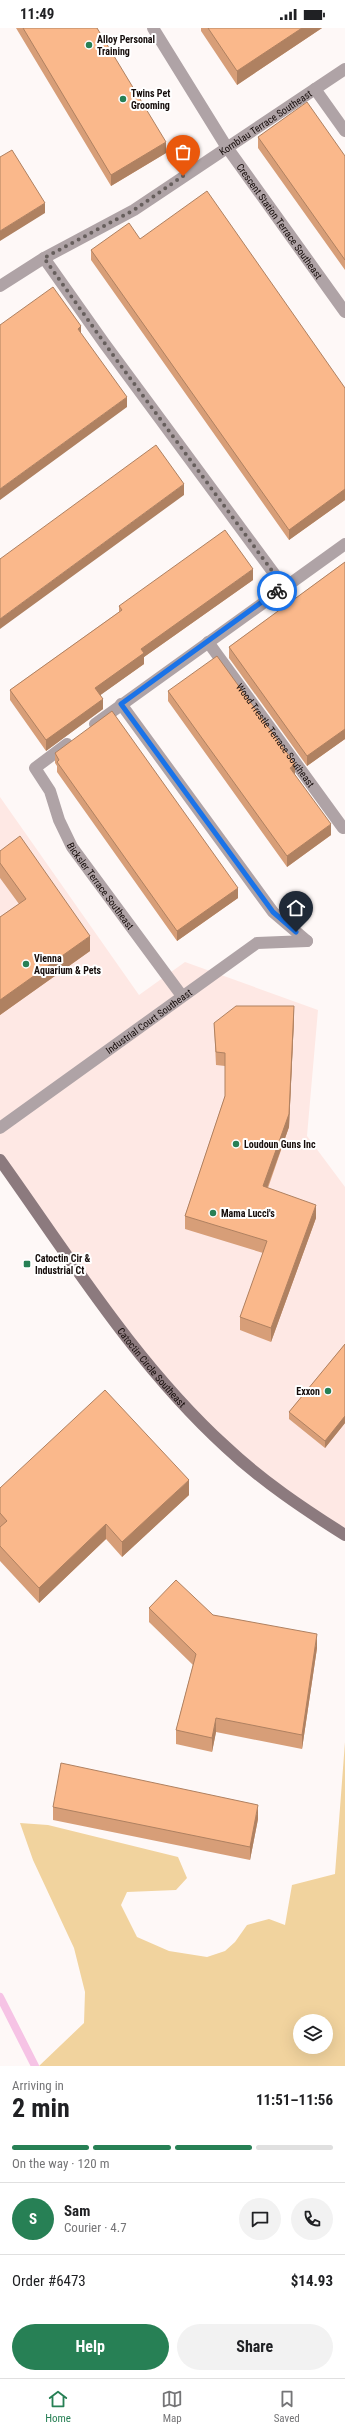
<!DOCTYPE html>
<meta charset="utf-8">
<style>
body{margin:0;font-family:"Roboto Condensed",sans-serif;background:#f2f2f2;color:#202124;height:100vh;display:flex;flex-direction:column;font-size:15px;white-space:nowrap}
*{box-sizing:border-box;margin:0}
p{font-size:13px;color:#757577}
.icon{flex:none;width:22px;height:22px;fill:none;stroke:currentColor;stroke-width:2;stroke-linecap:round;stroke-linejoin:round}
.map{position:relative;height:2038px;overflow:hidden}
.details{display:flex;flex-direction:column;background:#fff;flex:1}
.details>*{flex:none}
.controls{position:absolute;left:293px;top:1986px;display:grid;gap:8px}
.controls a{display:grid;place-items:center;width:40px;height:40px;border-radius:50%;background:#fff;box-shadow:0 4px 16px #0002;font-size:20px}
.pin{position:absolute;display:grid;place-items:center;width:34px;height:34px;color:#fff;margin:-41px -17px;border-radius:50% 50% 50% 0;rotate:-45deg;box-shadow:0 0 4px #0007}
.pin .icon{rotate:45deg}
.courier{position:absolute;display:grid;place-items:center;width:40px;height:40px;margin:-20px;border:3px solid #1a73e8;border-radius:50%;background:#fff;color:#222;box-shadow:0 1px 5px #0007}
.summary em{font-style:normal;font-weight:700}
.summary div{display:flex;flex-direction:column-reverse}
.summary{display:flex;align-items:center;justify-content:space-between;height:68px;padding:0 12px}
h1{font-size:26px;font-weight:700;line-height:30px}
.bar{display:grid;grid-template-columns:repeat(4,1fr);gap:6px 4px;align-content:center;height:48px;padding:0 12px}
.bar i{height:5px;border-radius:3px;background:#e0e0e0}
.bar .selected{background:#278055}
.bar p{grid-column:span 4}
.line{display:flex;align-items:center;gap:10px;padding:0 12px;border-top:1px solid #e0e0e0}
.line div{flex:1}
.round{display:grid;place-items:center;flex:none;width:42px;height:42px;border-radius:21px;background:#f2f2f2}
.primary-button{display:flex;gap:8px;margin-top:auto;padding:8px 12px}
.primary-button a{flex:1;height:46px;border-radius:24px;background:#278055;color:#fff;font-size:16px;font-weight:700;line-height:46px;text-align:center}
.primary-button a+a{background:#f2f2f2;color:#202124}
.status{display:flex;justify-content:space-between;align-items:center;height:28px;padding:0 20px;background:#fff;direction:ltr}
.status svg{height:11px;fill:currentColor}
.tab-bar{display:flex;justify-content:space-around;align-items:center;height:56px;border-top:1px solid #e0e0e0;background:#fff;font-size:11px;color:#757577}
.tab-bar a{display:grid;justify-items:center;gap:2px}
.tab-bar .selected{color:#278055}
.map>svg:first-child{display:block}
.built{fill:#fee8e4}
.green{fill:#f1d39e;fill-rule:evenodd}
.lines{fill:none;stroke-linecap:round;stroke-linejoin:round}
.stream{stroke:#f6c3e5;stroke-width:8}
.minor{stroke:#afa3a6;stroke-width:12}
.secondary{stroke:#8c7a7e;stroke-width:12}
.wall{fill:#d79e78}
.shaded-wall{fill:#af8161}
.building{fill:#fab88b;stroke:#af8161}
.done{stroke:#675f5d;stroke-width:4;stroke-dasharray:0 7.2}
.route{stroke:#1a73e8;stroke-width:5}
.poi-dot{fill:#278055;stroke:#fff;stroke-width:1.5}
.labels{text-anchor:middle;stroke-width:4;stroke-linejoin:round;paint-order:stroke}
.poi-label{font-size:10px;font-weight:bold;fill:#150c0a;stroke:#fff;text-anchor:start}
.street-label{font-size:10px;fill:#150c0a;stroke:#fff}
</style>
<div class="status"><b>11:49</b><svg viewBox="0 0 49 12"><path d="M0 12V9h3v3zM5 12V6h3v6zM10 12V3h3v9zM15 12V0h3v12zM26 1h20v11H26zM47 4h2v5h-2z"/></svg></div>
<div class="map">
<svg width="345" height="2038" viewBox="0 0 345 2038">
<rect width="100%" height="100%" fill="#fef8f7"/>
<!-- built -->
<path class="built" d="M0 769 139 967 185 934 318 982 307 1108 345 1159V1506L282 1465 175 1366 0 1132Z"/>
<!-- green -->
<path class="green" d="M345 1714V2038H39L84 1995 85 1964 74 1920 33 1832 20 1795 48 1797 178 1829 187 1850 176 1862 127 1864 121 1877 137 1909 169 1923 207 1929 225 1923 235 1914 247 1897 269 1891 285 1897 292 1857 335 1846ZM300 1993H326V2019H300Z"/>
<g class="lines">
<!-- stream -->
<path class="stream" d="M0 1969 35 2038"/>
<!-- minor -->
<g class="minor">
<path id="s1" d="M153 0 226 118 345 284"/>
<path d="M315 61 345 103"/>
<path d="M44 230 104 315 284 559"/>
<path id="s2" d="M0 258 44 230 134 182 345 41"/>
<path id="s3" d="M208 614 343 800"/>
<path d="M121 676 273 884 307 913"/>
<path d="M95 696 345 516"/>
<path id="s4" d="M67 716 35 740 50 763 59 792 72 819 182 968"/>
<path id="s5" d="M0 1100 257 915 307 913"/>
</g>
<!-- secondary -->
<path class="secondary" id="s6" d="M0 1132C70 1230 136 1337 226 1419 262 1453 304 1481 345 1507"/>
</g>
<!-- wall -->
<path class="wall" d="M16 0H97L166 125 111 158Z
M201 0H322L237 57 201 3Z
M258 109 345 128V242L258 120Z
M140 211 345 360V472L289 512 91 232V222Z
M345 534V711L307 738 229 630V619Z
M253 552 144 629V636L100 667 103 681 46 723 10 672V662L119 584V578Z
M168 663 295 747 331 807 287 839 168 673Z
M55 725 238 870 177 913 57 744V738L55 735Z
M0 823 90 923 0 987V889L19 876 0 850Z
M294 991 289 1099 268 1160 316 1190 271 1314 240 1302V1289L263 1225 185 1201V1188L225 1068V1038L216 1037 214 995Z
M345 1316V1395L325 1420 289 1391V1384Z
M0 1460 189 1467 122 1529 106 1511 39 1575 0 1533Z
M149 1580 213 1587 317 1620 302 1721 216 1704 212 1724 176 1716V1702L193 1637 149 1594Z
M53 1779 258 1791 250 1832 53 1792Z"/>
<!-- shaded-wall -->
<path class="shaded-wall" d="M302 0H322L237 57V43Z
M166 114V125L111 158V147Z
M45 175V185L0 213V203Z
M81 298V309L78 301Z
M127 369V379L0 472V461Z
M184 456V467L0 601V591Z
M345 461V472L289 512V502Z
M253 541V552L144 629V636L95 671V660L141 621Z
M103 671V681L46 723V712Z
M345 701V711L307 738V728Z
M295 736V747L290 740Z
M331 796V807L287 839V828Z
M238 860V870L177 913V903Z
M90 908V923L0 987V972Z
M294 978V991L289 1099 263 1171V1158Z
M316 1177V1190L271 1314V1300Z
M345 1388V1395L325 1420V1413Z
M189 1452V1467L122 1529V1514Z
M106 1496V1511L39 1575V1560Z
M317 1606V1620L302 1721V1707Z
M216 1690V1704L212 1724V1710Z
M258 1777V1791L250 1832V1819Z"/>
<!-- building -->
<path class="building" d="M23 0H97L166 114 111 147Z
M208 0H302L237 43Z
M307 74 345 128V232L258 109Z
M12 122 45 175 0 203V129Z
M207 163 345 360V461L289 502 91 222 129 195 140 211Z
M53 259 81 298 78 301 127 369 0 461V297Z
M156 417 184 456 0 591V531Z
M225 502 253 541 141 621 144 625 95 660 103 671 46 712 10 662 122 582 119 578Z
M345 534V701L307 728 229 619Z
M217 628 295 736 290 740 331 796 287 828 168 663Z
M112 683 238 860 177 903 57 734 59 732 55 725Z
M20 808 90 908 0 972V889L26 871 0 835V823Z
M236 978H294L289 1086 263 1158 316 1177 271 1300 240 1289 267 1213 185 1188 225 1068V1025L216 1024 214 995Z
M345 1316V1388L325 1413 289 1384Z
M105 1362 189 1452 122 1514 106 1496 39 1560 0 1518V1499L7 1493 0 1485V1460Z
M176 1552 213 1587 317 1606 302 1707 216 1690 212 1710 176 1702 196 1626 149 1580Z
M61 1735 258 1777 250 1819 53 1779Z"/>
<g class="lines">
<!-- done -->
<path class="done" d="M183 148 134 182 44 230 113 327 284 559 277 563"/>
<!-- route -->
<path class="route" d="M277 563 121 676 273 884 296 904"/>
</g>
<!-- markers -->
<g class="poi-dot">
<circle cx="89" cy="17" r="4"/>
<circle cx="123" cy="71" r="4"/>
<circle cx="26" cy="936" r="4"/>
<circle cx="236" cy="1116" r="4"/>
<circle cx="213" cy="1185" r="4"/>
<rect x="23" y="1232" width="8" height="8" rx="2"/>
<circle cx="328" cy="1363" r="4"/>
</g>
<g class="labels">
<!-- poi labels -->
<g class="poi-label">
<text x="97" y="15">Alloy Personal<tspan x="97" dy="12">Training</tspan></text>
<text x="131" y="69">Twins Pet<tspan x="131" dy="12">Grooming</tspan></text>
<text x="34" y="934">Vienna<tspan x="34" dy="12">Aquarium &amp; Pets</tspan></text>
<text x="244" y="1120">Loudoun Guns Inc</text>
<text x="221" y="1189">Mama Lucci's</text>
<text x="35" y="1234">Catoctin Cir &amp;<tspan x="35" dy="12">Industrial Ct</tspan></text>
<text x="320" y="1367" text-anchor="end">Exxon</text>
</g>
<!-- street labels -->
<g class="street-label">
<text dy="4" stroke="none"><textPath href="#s2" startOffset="312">Kornblau Terrace Southeast</textPath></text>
<text dy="4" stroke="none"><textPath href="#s1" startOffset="231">Crescent Station Terrace Southeast</textPath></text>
<text dy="4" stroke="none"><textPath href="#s3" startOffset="115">Wood Trestle Terrace Southeast</textPath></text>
<text dy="4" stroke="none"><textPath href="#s4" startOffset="176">Bicksler Terrace Southeast</textPath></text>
<text dy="4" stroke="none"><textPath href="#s5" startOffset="183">Industrial Court Southeast</textPath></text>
<text dy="4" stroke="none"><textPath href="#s6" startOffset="257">Catoctin Circle Southeast</textPath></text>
</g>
</g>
</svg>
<div class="controls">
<a><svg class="icon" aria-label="layers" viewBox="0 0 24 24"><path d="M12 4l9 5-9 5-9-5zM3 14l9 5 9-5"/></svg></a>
</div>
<div class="pin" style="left:183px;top:148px;background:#ea580c"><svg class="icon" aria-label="bag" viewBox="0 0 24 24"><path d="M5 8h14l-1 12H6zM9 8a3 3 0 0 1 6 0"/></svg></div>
<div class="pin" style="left:296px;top:904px;background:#1f2937"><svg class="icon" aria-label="home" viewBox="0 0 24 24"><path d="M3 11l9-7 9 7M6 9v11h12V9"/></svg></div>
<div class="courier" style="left:277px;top:563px"><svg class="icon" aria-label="bike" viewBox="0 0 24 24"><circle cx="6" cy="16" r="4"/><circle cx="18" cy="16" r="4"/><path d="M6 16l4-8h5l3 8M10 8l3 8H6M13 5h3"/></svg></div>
</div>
<section class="details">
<div class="summary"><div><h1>2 min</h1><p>Arriving in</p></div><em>11:51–11:56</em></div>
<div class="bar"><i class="selected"></i><i class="selected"></i><i class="selected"></i><i></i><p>On the way · 120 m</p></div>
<div class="line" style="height:72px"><b class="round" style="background:#278055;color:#fff">S</b><div><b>Sam</b><p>Courier · 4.7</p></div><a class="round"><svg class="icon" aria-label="chat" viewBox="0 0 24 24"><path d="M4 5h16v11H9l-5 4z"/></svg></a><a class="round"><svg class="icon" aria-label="phone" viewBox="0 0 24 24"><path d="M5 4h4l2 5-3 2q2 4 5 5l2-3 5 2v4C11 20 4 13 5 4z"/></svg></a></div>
<div class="line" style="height:52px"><div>Order #6473</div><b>$14.93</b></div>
<div class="primary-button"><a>Help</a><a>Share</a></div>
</section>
<nav class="tab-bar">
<a class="selected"><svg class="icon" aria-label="home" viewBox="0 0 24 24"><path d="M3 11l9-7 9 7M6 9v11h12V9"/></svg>Home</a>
<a><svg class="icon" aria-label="map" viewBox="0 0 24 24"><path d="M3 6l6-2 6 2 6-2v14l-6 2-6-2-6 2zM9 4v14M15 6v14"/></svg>Map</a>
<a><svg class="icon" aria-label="saved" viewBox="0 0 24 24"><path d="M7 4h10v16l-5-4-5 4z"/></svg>Saved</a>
</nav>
